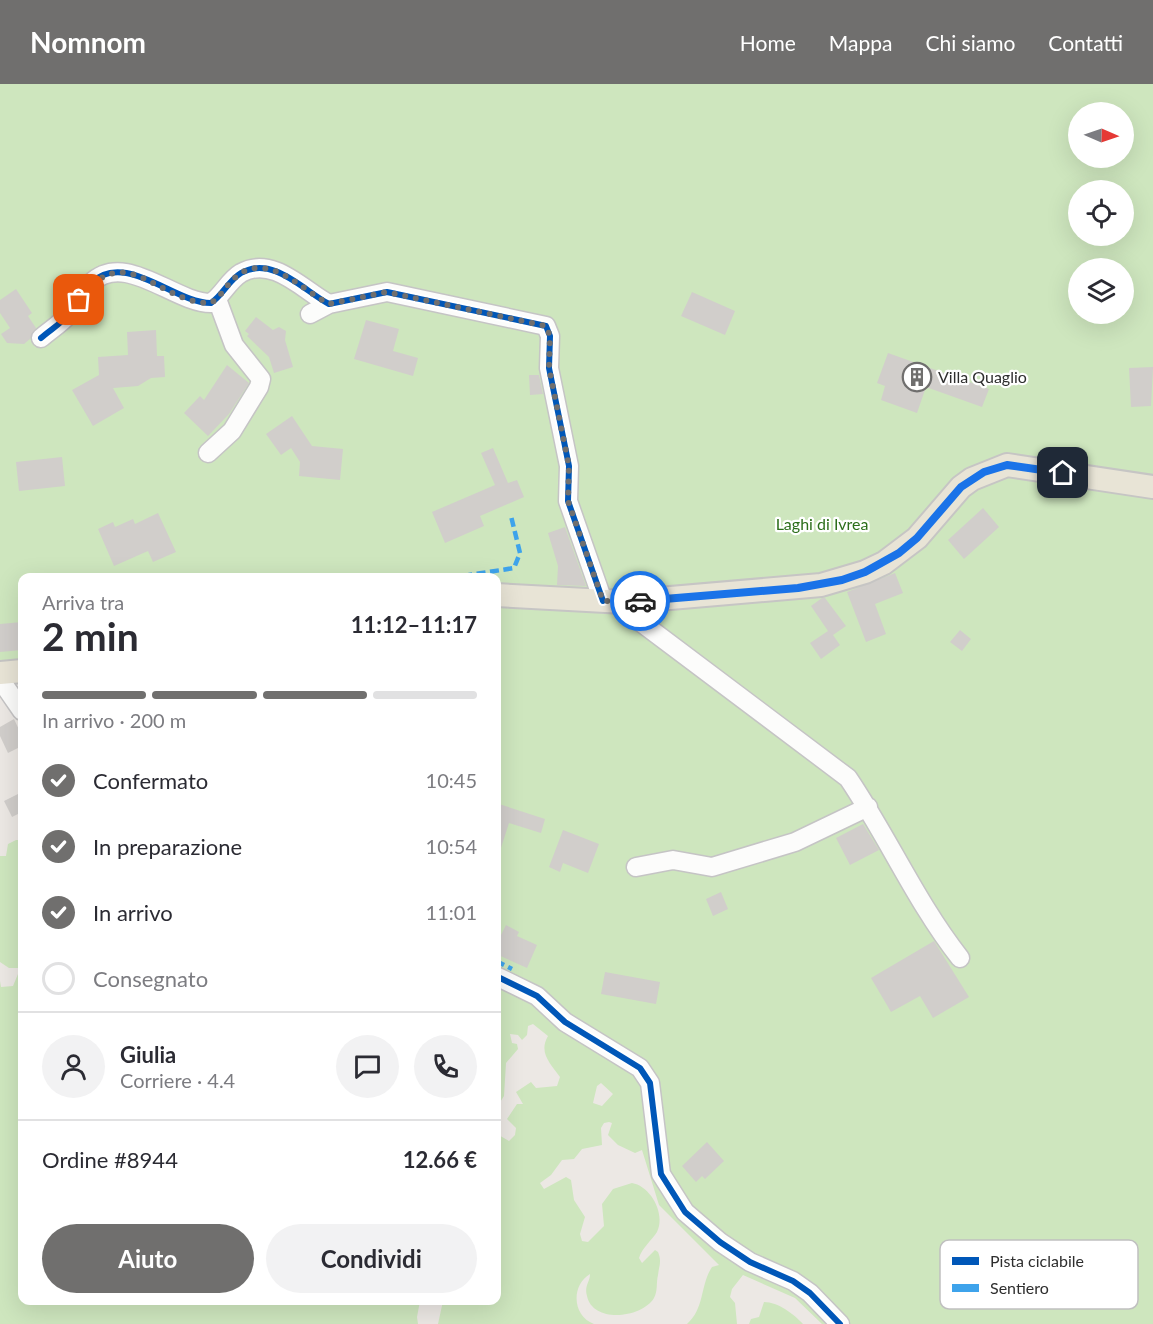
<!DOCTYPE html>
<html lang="it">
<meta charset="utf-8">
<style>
body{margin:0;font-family:Lato,sans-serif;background:#f2f2f3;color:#2b2b33;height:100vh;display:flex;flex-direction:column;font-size:22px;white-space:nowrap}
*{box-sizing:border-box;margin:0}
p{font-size:20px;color:#7c7c81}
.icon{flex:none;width:33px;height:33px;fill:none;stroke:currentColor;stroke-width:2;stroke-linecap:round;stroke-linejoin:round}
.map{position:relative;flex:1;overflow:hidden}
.side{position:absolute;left:18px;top:489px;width:483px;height:732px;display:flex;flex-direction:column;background:#fff;border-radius:12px;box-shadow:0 6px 24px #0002}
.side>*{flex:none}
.needle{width:39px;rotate:92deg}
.fabs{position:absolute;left:1068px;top:18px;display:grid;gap:12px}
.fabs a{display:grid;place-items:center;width:66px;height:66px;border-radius:50%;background:#fff;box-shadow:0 6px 24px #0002;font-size:30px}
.pin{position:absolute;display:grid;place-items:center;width:51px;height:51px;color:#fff;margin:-26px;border-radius:12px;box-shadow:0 3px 9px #0006}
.courier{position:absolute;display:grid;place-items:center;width:60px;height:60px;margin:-30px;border:4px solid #1a73e8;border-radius:50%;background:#fff;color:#222;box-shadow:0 2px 8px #0007}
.summary em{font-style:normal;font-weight:700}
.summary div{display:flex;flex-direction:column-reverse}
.summary{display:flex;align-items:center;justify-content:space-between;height:102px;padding:0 24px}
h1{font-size:39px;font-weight:700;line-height:45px}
.bar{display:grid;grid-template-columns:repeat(4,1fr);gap:9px 6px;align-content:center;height:72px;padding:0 24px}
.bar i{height:8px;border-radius:4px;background:#e1e1e2}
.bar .selected{background:#706f6e}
.bar p{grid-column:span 4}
.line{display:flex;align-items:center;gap:15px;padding:0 24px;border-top:2px solid #e1e1e2}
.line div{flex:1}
.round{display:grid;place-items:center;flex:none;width:63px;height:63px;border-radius:32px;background:#f2f2f3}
ol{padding:0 24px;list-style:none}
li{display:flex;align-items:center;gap:18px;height:66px}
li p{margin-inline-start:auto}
li .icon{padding:6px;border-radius:50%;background:#706f6e;color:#fff;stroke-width:4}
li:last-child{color:#7c7c81}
li i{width:33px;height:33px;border:3px solid #e1e1e2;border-radius:50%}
.button{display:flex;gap:12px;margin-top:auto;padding:12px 24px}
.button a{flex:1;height:69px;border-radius:36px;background:#706f6e;color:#fff;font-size:24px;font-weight:700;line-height:69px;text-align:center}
.button a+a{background:#f2f2f3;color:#2b2b33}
header{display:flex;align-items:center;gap:36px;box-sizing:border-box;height:84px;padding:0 30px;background:#706f6e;color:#fff}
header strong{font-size:28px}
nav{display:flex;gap:33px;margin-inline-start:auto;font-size:21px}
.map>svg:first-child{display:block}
.green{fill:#cee6be;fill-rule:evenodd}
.building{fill:#d1cecb}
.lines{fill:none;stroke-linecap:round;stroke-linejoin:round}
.minor-casing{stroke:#c5c4c5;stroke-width:21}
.major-casing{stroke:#c6c5c4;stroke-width:26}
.minor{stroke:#fcfcfb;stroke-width:18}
.major{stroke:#e8e4d6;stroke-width:22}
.quiet{stroke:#3ea3eb;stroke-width:4.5;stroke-dasharray:9 4.5;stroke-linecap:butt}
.cycleway-casing{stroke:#fff;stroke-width:10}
.cycleway{stroke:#0057b8;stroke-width:6}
.done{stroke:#706f6e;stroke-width:6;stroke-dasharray:0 10.8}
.route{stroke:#1a73e8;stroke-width:8}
.labels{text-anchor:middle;stroke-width:4.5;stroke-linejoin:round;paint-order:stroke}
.poi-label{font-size:16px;fill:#2e2e2e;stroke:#fff;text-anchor:start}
.park-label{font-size:16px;fill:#2c6e1b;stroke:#fff}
.key{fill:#fff;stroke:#c0c0c0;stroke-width:1.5}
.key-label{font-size:16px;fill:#2e2e2e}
</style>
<header>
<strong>Nomnom</strong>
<nav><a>Home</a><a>Mappa</a><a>Chi siamo</a><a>Contatti</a></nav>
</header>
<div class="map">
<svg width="1153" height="1240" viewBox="0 0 1153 1240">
<rect width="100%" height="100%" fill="#ece8e4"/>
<!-- green -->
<path class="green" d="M0 0H1153V1240H822L795 1214 743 1191 732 1205 730 1213 735 1219 737 1240H687C705 1224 700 1201 712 1183L719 1181 659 1121 642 1066 635 1069 618 1061 608 1051 612 1039 609 1038 604 1039 601 1044 602 1061 582 1065 574 1075 562 1076 551 1091 540 1099 544 1105 566 1093 571 1096 574 1116 585 1133 580 1150 582 1157 588 1158 604 1142 602 1120 613 1105 632 1099C650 1102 666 1129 657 1148 652 1156 642 1164 639 1174L642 1179 655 1166 658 1168C662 1177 659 1182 658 1191 656 1199 658 1207 654 1214 642 1234 593 1240 587 1212 584 1202 590 1198 590 1190 571 1201 572 1232 594 1240H438L443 1217 496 1216V1087L501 1077 497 1067V1050L509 1057 515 1051 516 1044 507 1035 517 1020H523L516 1008 531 998 536 1004 557 1002 560 993C551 980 538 969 548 952L533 940 528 942 527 951 522 956 518 951 510 950 512 959 517 960 518 965 506 979 504 1012 497 1023 496 494H22V593L0 591ZM1078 28H1124V74H1078ZM1078 106H1124V152H1078ZM1078 184H1124V230H1078ZM601 999 613 1010 602 1022 593 1019 597 1002Z
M16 756H20L18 763 22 764 18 774 20 781H22V884H9L0 878V772H6L8 760Z
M22 889V1216L420 1217 417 1233 418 1240H0V897L1 903 13 902 18 890Z
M764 1218C778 1218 794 1230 803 1240H749L751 1235 759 1233Z"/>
<!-- building -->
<path class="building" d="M16 205 32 229 28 232 36 244 30 255 24 260 7 259 1 250 10 244 0 229V216Z
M692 208 735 227 725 251 681 232Z
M256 233 273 246 279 243 286 247 285 256 293 283 274 289 269 273 247 252 249 250 245 247Z
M366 236 399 245 393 267 418 274 413 292 354 275Z
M156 246 157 272H164L165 293 151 294 138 302 113 304 124 324 93 342 72 306 99 291 98 273 128 271 127 248Z
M888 269 989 305 982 323 926 303 917 329 881 316 885 302 877 299Z
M227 281 249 299 229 330 208 352 184 329 200 312 204 316Z
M1153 283 1151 322 1131 323 1129 284Z
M529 291H539L543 310 530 311Z
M292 332 312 362 343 365 340 396 299 392 300 378 291 364 281 371 266 350Z
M493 364 508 399 517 396 524 413 480 432 484 442 445 459 432 428 495 401 481 369Z
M62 373 65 402 19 407 16 378Z
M983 424 999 443 964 475 948 456Z
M158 429 176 468 153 478 148 467 114 482 98 445 113 438 115 443 133 435 135 440Z
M565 443 586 502 557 501 558 482 548 449Z
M895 489 903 509 875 520 886 550 866 558 847 508Z
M822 514H825L846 542 833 551 840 561 821 575 810 559 828 547 811 522Z
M22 538V566L0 568V540Z
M960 546 971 555 962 567 950 558Z
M14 635 22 652V662L8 669 0 652V643Z
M18 710 22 718V728L12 733 4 717Z
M496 719 545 735 541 749 509 739 499 770H496Z
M863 740 879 766 850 781 836 754Z
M563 746 599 760 588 789 563 779 560 788 549 783Z
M721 808 728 825 713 832 706 815Z
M506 841 519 848 517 852 537 861 527 884 496 870V861Z
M934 857 969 913 933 934 920 912 891 928 871 894Z
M605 888 660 898 656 920 601 910Z
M707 1058 724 1077 705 1095 702 1092 696 1098 682 1082Z"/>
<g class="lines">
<!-- minor casing -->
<g class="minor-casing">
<path id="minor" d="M310 230 329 220
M41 254C50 246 62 239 69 230 77 220 82 208 91 199 125 166 174 219 211 219 223 211 228 197 241 189 273 171 304 207 329 220L387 208 546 242 550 252 549 284 569 382 568 417 603 517
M208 369 232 347 259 303 261 295 234 261 217 215
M618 521 848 694C888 753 916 818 960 874
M0 595 22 627
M636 783 673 776 712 783 795 758 868 723
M496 892 537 912 565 938 640 984 650 999 661 1090 685 1128 720 1158 750 1178 793 1197 810 1209 840 1240"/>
</g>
<!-- major casing -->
<g class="major-casing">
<path id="major" d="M496 511 624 518 821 501 865 488 884 479 917 454 961 403 972 395 1007 381 1153 403
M0 589 22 587"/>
</g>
<!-- minor -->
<use href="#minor" class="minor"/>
<!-- major -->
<use href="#major" class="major"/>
<!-- quiet -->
<path class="quiet" d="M450 494 514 484 520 469 511 432
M496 877 512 885"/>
<!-- cycleway casing -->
<g class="cycleway-casing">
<path id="cycleway" d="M41 254C50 246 62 239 69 230 77 220 82 208 91 199 125 166 174 219 211 219 223 211 228 197 241 189 273 171 304 207 329 220L387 208 546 242 550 252 549 284 569 382 568 417 603 517
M496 892 537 912 565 938 640 984 650 999 661 1090 685 1128 720 1158 750 1178 793 1197 810 1209 840 1240"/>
</g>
<!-- cycleway -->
<use href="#cycleway" class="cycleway"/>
</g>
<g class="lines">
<!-- done -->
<path class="done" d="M79 216C125 152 158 220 211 219 223 211 228 197 241 189 273 171 303 207 329 220L387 208 546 242 550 252 549 284 569 382 568 417 603 517H640"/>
<!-- route -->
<path class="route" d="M640 517 798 504 842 496 865 488 899 469 917 454 961 403 984 388 1007 381 1063 389"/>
</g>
<!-- icons -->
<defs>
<g id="building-ring" transform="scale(1.5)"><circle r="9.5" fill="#fff" stroke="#706f6e" stroke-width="1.5"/><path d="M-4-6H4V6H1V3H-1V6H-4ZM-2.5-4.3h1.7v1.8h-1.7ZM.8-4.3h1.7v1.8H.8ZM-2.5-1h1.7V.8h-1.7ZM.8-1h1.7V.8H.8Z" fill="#706f6e"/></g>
</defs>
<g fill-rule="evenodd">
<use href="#building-ring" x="917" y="293"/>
</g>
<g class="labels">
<!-- poi labels -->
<g class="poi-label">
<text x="938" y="299">Villa Quaglio</text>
</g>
<!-- park labels -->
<g class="park-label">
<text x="822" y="446">Laghi di Ivrea</text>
</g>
</g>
<!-- legend -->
<rect x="940" y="1156" width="198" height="69" rx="9" class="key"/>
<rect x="952" y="1173" width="27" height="8" fill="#0057b8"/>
<rect x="952" y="1200" width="27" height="8" fill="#3ea3eb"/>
<g class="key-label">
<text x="990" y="1183">Pista ciclabile</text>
<text x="990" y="1210">Sentiero</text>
</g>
</svg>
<div class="fabs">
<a><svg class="needle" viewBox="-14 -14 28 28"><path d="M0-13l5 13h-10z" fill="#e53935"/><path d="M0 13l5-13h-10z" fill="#7c7c81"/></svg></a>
<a><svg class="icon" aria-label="locate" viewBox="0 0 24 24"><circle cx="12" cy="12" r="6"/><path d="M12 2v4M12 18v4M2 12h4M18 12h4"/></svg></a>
<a><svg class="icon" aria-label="layers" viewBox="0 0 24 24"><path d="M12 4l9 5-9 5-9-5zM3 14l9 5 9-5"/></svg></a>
</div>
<div class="pin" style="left:79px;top:216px;background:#ea580c"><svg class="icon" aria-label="bag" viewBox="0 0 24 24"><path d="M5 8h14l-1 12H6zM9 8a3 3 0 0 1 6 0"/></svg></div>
<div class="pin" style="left:1063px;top:389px;background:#1f2937"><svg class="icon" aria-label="home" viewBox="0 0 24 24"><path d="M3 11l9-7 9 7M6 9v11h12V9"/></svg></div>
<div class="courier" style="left:640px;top:517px"><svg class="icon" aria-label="car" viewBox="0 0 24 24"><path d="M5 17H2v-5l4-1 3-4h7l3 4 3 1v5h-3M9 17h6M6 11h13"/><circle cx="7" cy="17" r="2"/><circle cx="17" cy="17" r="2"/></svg></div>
<section class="side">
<div class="summary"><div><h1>2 min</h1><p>Arriva tra</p></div><em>11:12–11:17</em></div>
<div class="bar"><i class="selected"></i><i class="selected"></i><i class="selected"></i><i></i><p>In arrivo · 200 m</p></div>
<ol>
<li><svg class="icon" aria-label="check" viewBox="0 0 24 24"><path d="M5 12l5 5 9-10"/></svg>Confermato<p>10:45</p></li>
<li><svg class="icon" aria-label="check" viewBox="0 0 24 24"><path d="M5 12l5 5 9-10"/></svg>In preparazione<p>10:54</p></li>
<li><svg class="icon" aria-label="check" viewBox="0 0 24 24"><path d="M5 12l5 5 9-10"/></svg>In arrivo<p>11:01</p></li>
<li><i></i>Consegnato</li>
</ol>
<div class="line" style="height:108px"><a class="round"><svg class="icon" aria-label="person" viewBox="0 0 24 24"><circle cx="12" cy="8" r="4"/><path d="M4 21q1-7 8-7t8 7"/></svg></a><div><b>Giulia</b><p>Corriere · 4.4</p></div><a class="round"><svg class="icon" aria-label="chat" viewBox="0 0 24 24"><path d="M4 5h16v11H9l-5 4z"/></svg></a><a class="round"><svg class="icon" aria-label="phone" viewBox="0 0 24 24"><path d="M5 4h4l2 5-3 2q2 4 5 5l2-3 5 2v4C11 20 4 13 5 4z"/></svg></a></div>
<div class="line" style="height:78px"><div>Ordine #8944</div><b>12.66 €</b></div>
<div class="button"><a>Aiuto</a><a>Condividi</a></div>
</section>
</div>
